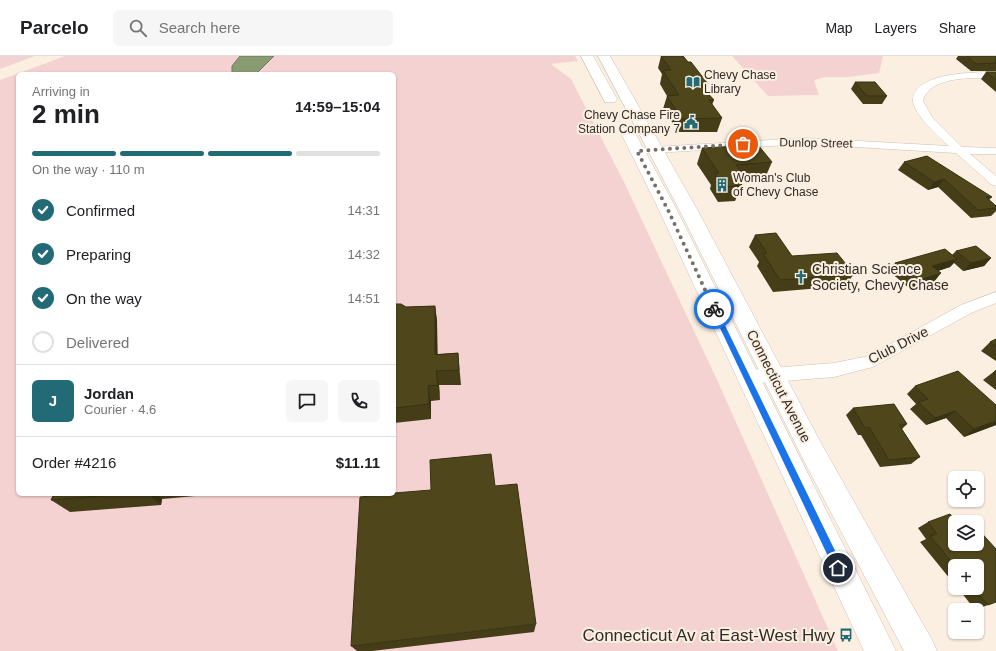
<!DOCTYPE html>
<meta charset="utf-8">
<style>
body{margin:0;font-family:Arial,sans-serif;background:#f6f6f6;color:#202124;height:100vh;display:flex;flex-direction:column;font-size:15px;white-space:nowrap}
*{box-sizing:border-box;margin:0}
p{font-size:13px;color:#757577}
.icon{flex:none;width:22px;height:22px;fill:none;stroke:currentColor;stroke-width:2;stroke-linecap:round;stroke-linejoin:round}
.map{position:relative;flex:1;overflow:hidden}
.side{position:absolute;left:16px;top:16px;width:380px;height:424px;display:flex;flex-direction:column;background:#fff;border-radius:6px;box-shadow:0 1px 3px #0004}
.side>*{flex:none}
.controls{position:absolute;left:948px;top:415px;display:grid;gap:8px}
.controls a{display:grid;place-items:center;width:36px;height:36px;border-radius:6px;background:#fff;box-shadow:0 1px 3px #0004;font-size:20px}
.pin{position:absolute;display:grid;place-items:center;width:34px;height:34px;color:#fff;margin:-17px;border:2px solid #fff;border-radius:50%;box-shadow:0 1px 4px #0007}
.courier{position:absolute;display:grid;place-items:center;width:40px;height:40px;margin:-20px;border:3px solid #1a73e8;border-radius:50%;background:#fff;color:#222;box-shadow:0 1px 5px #0007}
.head em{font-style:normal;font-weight:700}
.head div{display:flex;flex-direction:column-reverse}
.head{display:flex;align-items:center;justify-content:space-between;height:68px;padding:0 16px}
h1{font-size:26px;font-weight:700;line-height:30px}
.bar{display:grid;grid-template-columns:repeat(4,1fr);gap:6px 4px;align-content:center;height:48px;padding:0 16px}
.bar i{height:5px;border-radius:3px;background:#e0e0e0}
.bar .current{background:#226b76}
.bar p{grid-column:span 4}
.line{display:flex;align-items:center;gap:10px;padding:0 16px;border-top:1px solid #e0e0e0}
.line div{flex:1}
.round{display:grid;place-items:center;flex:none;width:42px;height:42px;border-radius:6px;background:#f6f6f6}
ol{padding:0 16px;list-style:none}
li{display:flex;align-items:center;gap:12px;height:44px}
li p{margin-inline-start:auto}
li .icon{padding:4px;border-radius:50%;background:#226b76;color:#fff;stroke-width:4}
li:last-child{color:#757577}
li i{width:22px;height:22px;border:2px solid #e0e0e0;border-radius:50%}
header{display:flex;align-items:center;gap:24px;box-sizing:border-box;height:56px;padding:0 20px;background:#fff;border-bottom:1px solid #e0e0e0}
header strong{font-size:19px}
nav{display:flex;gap:22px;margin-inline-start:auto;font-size:14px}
.search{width:280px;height:36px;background:#f6f6f6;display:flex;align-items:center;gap:10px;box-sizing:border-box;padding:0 14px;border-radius:6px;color:#757577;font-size:15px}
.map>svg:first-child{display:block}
.green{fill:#f5d2d2;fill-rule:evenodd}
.water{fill:#899b71;stroke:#6f7a5b}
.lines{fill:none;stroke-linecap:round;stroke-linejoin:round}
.street-casing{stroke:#cdc1b3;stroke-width:1}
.primary-casing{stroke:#cdc1b3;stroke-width:1}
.street{fill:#fff;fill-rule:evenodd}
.primary{fill:#fff;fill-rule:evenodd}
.wall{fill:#443d17}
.shaded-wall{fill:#373213}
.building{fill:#4f471b;stroke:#373213}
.route{fill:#1a73e8}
.done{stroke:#787068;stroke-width:4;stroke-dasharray:0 7.2}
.labels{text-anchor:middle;stroke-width:4;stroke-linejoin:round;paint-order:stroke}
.far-poi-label{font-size:12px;fill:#312c27;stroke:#fbefe1;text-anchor:start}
.far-street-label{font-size:12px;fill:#312c27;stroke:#fbefe1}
.poi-label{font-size:14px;fill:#312c27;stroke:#fbefe1;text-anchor:start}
.street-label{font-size:14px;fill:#312c27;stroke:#fbefe1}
.near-poi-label{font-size:17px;fill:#312c27;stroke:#fbefe1;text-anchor:end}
</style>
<header>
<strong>Parcelo</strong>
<div class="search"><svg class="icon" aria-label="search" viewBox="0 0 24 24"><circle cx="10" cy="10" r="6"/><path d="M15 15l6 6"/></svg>Search here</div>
<nav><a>Map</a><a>Layers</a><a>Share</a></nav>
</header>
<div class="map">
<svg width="996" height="595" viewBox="0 0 996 595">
<rect width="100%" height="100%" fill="#fbefe1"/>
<!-- green -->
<path class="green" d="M0 0H35L0 13Z
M65 0H575L578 5 551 8 571 23 624 126 718 326 838 595H0V24ZM18 18H394V438H18Z
M732 0H883L879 17 848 21H825L814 24 819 39 768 40Z"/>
<!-- water -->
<path class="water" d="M240 0H274L256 18H232V10Z"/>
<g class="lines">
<!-- street casing -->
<g class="street-casing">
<path id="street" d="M996 16V22C975 22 929 19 923 45L932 61 962 91 996 92V98H970L996 120V130L992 129 956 97 805 88 637 98 631 95 637 92 805 82 949 90C939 81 914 59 913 45 912 16 977 16 996 16Z
M996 236V247L971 257 873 311 834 321 747 328 741 326 739 321 741 316 747 314 834 307 869 300 961 249Z"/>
</g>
<!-- primary casing -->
<g class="primary-casing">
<path id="primary" d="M581 0H593L617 43 615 46H605Z
M598 0H610L698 155 822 389 932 584 937 595H904L804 405 680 155Z
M627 71 632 72 634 75 677 154 896 595H864L659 154 620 75 622 72Z"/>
</g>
<!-- street -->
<use href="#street" class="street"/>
<!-- primary -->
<use href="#primary" class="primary"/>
</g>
<!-- wall -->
<path class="wall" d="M661 0H683L688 6 708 28 706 35 714 44 712 49 722 62 717 76H679L663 53 667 40 660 28 662 18 658 12Z
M958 0H996V15H971L956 3Z
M986 16H996V36L981 23Z
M855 26 887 40 882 48H863L851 33Z
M702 92 772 106 765 122 741 123 740 127 742 129 735 145 718 146 710 133 711 129 697 108Z
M904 106 992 141 989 144 996 150V155L991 160 971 162 938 131 928 134 898 114Z
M755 179 792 200 854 218 845 230 773 236 757 210 759 206 749 191Z
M956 195 991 202 984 210 963 215 954 207 950 211 938 215 934 226 910 233 889 215 895 207 952 199Z
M394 248 406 251 435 250 437 265V298L458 297 461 329H439L440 344 431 345V363L394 367Z
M996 283V305L981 295 990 286Z
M996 314V334L983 324Z
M915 330 996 369 964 381 946 362 926 369 910 353 916 348 907 338Z
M853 352 907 368 902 373 920 401 911 408 880 411 861 379H858L846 359Z
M54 438H217L162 443 161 449 70 456 51 444Z
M928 466 955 488 996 493V508L988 549 975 554 958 532H977L955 510V529L920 486 926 483 918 472Z
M536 568 534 576 372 595H357L351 590Z"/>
<!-- shaded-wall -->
<path class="shaded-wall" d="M944 123 938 131 928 134 934 126Z
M991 202 984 210 963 215 971 207Z
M957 203 950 211 925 219 932 210Z
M941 217 934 226 910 233 917 225Z
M435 250 437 265 438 314 435 299Z
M436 315 439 329 440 344 438 329Z
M428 330 431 345V363L429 348Z
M955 355 946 362 926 369 935 362Z
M996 365V369L964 381 974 373Z
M148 438H156L162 443 161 449Z"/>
<!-- building -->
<path class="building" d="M661 0H683L688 6H691L708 28 700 29 714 44H709L722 62 682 63 667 40 679 39 663 15 671 14Z
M967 0H996V7L976 8Z
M986 16H996V24Z
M855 26H875L887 40H867Z
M758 89 772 106 736 109 743 118 734 119 742 129 724 131 715 117H719L702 92Z
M927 100 992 141H986L996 150V152L978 154 944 123 934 126 904 106Z
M776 177 792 200 837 197 854 218 780 224 763 198 767 197 755 179Z
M976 190 991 202 971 207 956 195Z
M945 193 957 203 932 210 941 217 917 225 895 207Z
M394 248H401L406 251 435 250V299L458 297 459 314 436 315 438 329 428 330 429 348 394 352Z
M996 283V291L990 286Z
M996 314V319L993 317Z
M958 315 996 349V365L974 373 955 355 935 362 918 346 928 343 915 330Z
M894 348 907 368 899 369 920 401 889 404 869 371 865 372 853 352Z
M491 398 495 430 517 428 536 568 351 590 360 441 394 438V437L431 434 430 404Z
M54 438H123L51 444Z
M950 458 957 466H955V488H977V472L996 493V507L995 508H996V546L988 549 973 532H977V510H955L930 480 937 478 928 466Z"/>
<!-- route -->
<path class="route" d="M712 251 717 253 842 509V515H835L711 253Z"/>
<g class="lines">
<!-- done -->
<path class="done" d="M714 253 668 154 637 95 743 88"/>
</g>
<!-- icons -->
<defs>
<g id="library-bare" transform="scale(1.08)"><path d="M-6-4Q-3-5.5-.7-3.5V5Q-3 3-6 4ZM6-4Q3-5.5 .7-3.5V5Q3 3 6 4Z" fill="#226b76" stroke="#fbefe1" stroke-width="2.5" paint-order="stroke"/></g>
<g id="civic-bare" transform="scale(1.08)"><path d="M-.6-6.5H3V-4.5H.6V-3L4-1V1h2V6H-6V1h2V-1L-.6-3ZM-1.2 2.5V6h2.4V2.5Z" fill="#226b76" stroke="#fbefe1" stroke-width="2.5" paint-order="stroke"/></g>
<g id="building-bare" transform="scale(1.08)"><path d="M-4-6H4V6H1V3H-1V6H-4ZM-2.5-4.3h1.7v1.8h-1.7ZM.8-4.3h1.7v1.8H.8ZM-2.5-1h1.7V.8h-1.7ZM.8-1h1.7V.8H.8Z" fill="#226b76" stroke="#fbefe1" stroke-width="2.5" paint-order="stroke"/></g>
<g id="church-bare" transform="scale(1.08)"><path d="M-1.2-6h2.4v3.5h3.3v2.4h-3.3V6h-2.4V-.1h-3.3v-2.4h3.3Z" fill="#226b76" stroke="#fbefe1" stroke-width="2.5" paint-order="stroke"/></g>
<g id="bus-bare" transform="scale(1.08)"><path d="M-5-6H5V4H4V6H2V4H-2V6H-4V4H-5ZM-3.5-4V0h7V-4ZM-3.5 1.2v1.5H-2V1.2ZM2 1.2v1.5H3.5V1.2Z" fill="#226b76" stroke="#fbefe1" stroke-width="2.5" paint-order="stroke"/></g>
</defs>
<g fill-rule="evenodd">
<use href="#library-bare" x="693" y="26"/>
<use href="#civic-bare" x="691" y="66"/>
<use href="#building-bare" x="722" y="129"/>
<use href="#church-bare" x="801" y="221"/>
<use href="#bus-bare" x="846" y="579"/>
</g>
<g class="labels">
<!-- far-poi labels -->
<g class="far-poi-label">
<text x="704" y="23">Chevy Chase<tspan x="704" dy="14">Library</tspan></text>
<text x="680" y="63" text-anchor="end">Chevy Chase Fire<tspan x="680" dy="14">Station Company 7</tspan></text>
<text x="733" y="126">Woman's Club<tspan x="733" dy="14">of Chevy Chase</tspan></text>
</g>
<!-- far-street labels -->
<g class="far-street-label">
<text transform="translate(816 87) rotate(1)" y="4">Dunlop Street</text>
</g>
<!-- poi labels -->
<g class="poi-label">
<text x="812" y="218">Christian Science<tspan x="812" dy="16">Society, Chevy Chase</tspan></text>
</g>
<!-- street labels -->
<g class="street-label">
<text transform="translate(898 289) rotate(-27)" y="5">Club Drive</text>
<text transform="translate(779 330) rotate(63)" y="5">Connecticut Avenue</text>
</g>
<!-- near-poi labels -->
<g class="near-poi-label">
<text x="835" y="585">Connecticut Av at East-West Hwy</text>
</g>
</g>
</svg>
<div class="controls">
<a><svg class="icon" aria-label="locate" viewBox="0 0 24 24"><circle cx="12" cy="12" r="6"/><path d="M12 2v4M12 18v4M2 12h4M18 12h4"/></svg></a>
<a><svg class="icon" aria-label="layers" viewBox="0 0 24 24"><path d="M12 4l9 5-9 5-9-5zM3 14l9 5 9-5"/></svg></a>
<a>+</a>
<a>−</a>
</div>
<div class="pin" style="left:743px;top:88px;background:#ea580c"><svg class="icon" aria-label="bag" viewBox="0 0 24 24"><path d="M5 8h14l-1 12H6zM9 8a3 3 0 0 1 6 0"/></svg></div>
<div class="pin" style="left:838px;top:512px;background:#1f2937"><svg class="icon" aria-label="home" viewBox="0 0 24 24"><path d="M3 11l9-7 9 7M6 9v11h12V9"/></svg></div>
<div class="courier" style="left:714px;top:253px"><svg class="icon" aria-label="bike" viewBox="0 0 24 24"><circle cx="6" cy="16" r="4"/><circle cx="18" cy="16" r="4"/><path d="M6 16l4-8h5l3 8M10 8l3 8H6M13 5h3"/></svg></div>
<section class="side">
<div class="head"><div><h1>2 min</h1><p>Arriving in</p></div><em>14:59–15:04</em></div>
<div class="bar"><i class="current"></i><i class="current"></i><i class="current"></i><i></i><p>On the way · 110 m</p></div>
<ol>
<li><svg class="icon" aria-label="check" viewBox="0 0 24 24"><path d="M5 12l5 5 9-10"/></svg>Confirmed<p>14:31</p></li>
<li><svg class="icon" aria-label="check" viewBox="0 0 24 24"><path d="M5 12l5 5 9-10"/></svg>Preparing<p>14:32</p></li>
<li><svg class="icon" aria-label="check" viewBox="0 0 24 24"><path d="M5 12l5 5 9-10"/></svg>On the way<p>14:51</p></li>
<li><i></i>Delivered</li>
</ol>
<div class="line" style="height:72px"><b class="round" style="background:#226b76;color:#fff">J</b><div><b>Jordan</b><p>Courier · 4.6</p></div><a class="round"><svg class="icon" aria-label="chat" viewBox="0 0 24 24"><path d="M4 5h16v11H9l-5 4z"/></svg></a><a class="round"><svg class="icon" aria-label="phone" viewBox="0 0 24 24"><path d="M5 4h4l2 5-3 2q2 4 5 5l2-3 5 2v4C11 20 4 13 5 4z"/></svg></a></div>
<div class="line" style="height:52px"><div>Order #4216</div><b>$11.11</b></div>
</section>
</div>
